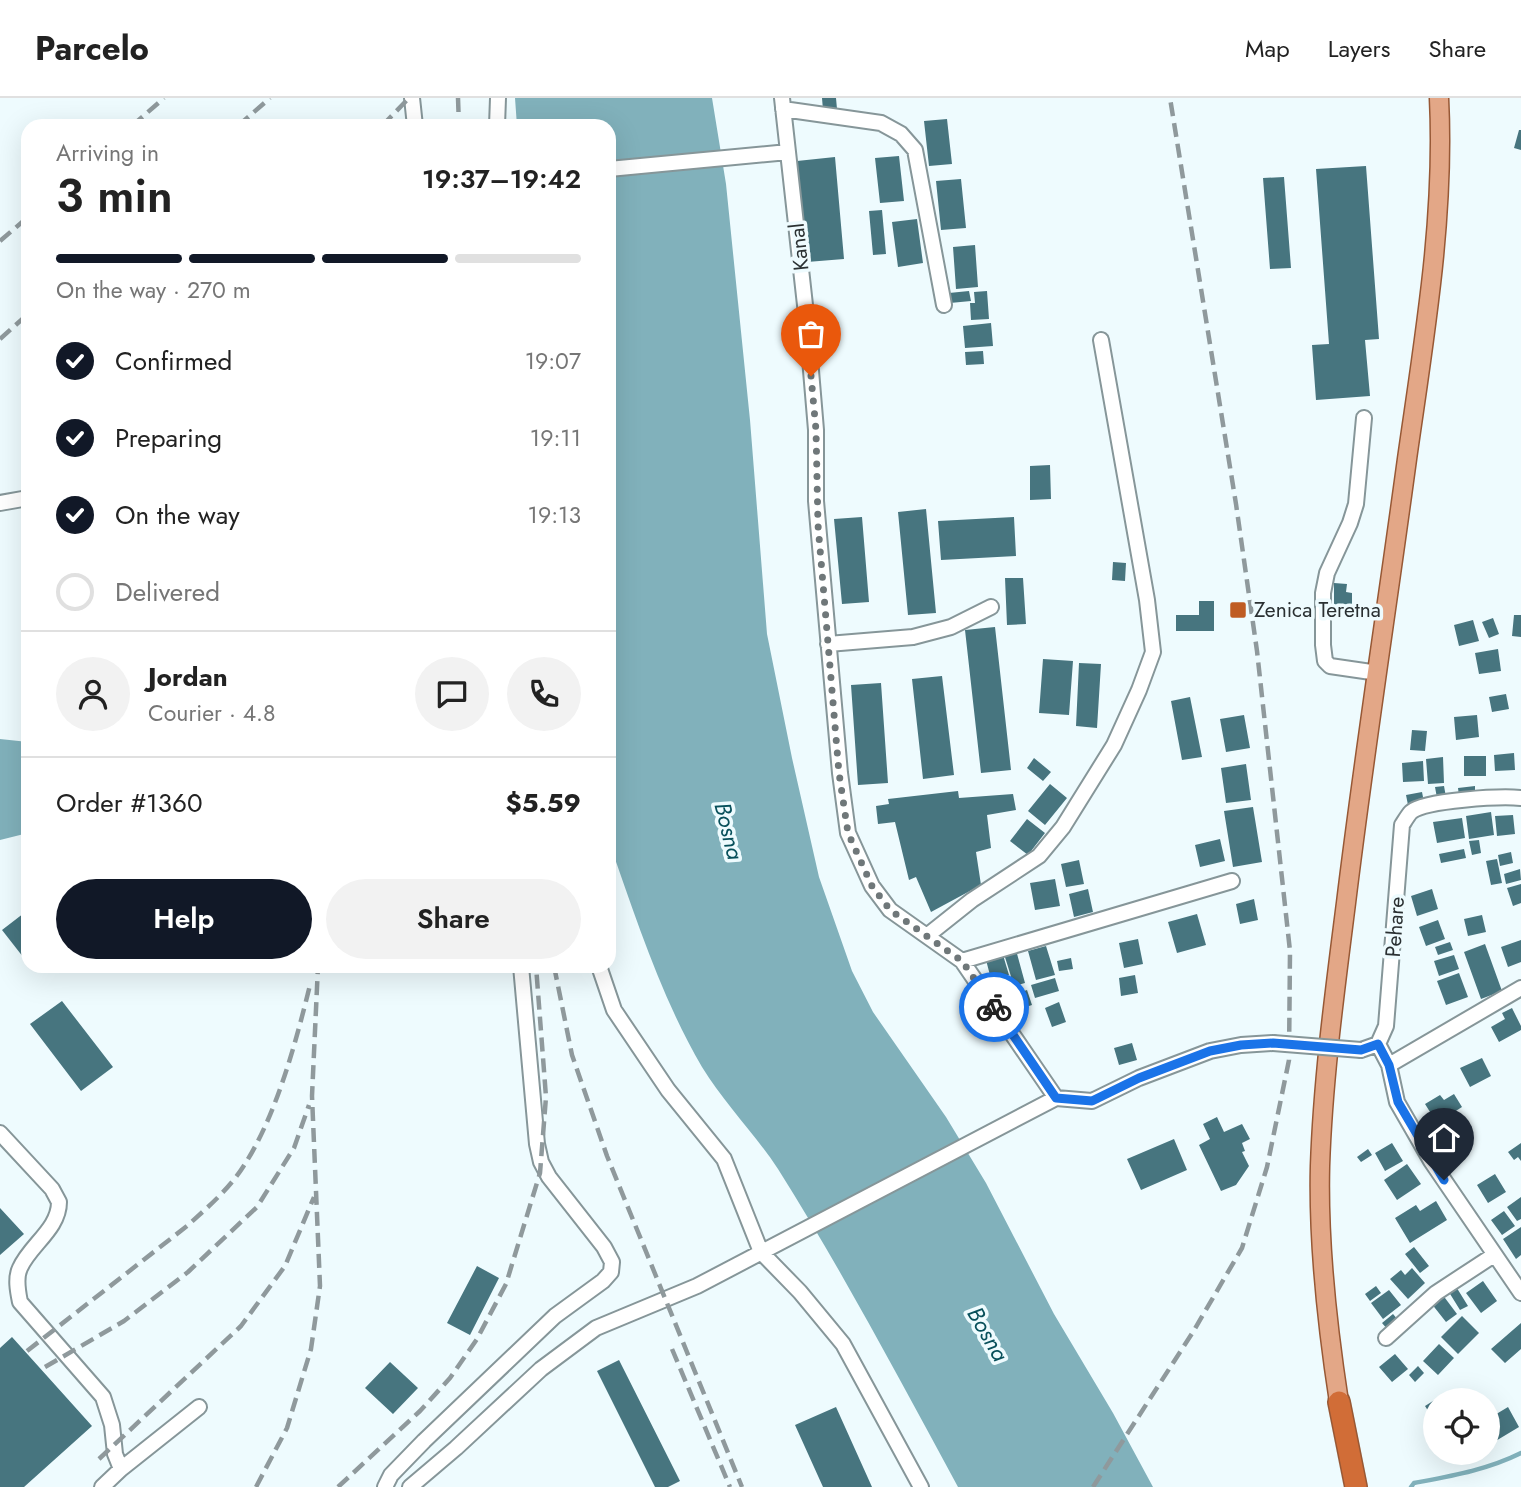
<!DOCTYPE html>
<meta charset="utf-8">
<style>
body{margin:0;font-family:Jost,sans-serif;background:#f2f2f2;color:#222;height:100vh;display:flex;flex-direction:column;font-size:26px;white-space:nowrap}
*{box-sizing:border-box;margin:0}
p{font-size:23px;color:#767676}
.icon{flex:none;width:38px;height:38px;fill:none;stroke:currentColor;stroke-width:2;stroke-linecap:round;stroke-linejoin:round}
.map{position:relative;flex:1;overflow:hidden}
.side{position:absolute;left:21px;top:21px;width:595px;height:854px;display:flex;flex-direction:column;background:#fff;border-radius:21px;box-shadow:0 7px 28px #0002}
.side>*{flex:none}
.fabs{position:absolute;left:1423px;top:1290px;display:grid;gap:14px}
.fabs a{display:grid;place-items:center;width:77px;height:77px;border-radius:50%;background:#fff;box-shadow:0 7px 28px #0002;font-size:35px}
.pin{position:absolute;display:grid;place-items:center;width:60px;height:60px;color:#fff;margin:-72px -30px;border-radius:50% 50% 50% 0;rotate:-45deg;box-shadow:0 0 7px #0007}
.pin .icon{rotate:45deg}
.courier{position:absolute;display:grid;place-items:center;width:70px;height:70px;margin:-35px;border:5px solid #1a73e8;border-radius:50%;background:#fff;color:#222;box-shadow:0 2px 9px #0007}
.overview em{font-style:normal;font-weight:600}
.overview div{display:flex;flex-direction:column-reverse}
.overview{display:flex;align-items:center;justify-content:space-between;height:119px;padding:0 35px}
h1{font-size:46px;font-weight:600;line-height:52px}
.bar{display:grid;grid-template-columns:repeat(4,1fr);gap:10px 7px;align-content:center;height:84px;padding:0 35px}
.bar i{height:9px;border-radius:5px;background:#e0e0e0}
.bar .active{background:#111827}
.bar p{grid-column:span 4}
.line{display:flex;align-items:center;gap:18px;padding:0 35px;border-top:2px solid #e0e0e0}
.line div{flex:1}
.round{display:grid;place-items:center;flex:none;width:74px;height:74px;border-radius:37px;background:#f2f2f2}
ol{padding:0 35px;list-style:none}
li{display:flex;align-items:center;gap:21px;height:77px}
li p{margin-inline-start:auto}
li .icon{padding:7px;border-radius:50%;background:#111827;color:#fff;stroke-width:4}
li:last-child{color:#767676}
li i{width:38px;height:38px;border:4px solid #e0e0e0;border-radius:50%}
.action{display:flex;gap:14px;margin-top:auto;padding:14px 35px}
.action a{flex:1;height:80px;border-radius:42px;background:#111827;color:#fff;font-size:28px;font-weight:600;line-height:80px;text-align:center}
.action a+a{background:#f2f2f2;color:#222}
header{display:flex;align-items:center;gap:42px;box-sizing:border-box;height:98px;padding:0 35px;background:#fff;border-bottom:2px solid #e0e0e0}
header strong{font-size:33px}
nav{display:flex;gap:38px;margin-inline-start:auto;font-size:24px}
.map>svg:first-child{display:block}
.water{fill:#81b1bb}
.lines{fill:none;stroke-linecap:round;stroke-linejoin:round}
.stream{stroke:#81b1bb;stroke-width:4.5}
.building{fill:#47757f}
.minor-casing{stroke:#869699;stroke-width:18}
.major-casing{stroke:#975835;stroke-width:21}
.highway-casing{stroke:#975835;stroke-width:24}
.minor{stroke:#fff;stroke-width:14}
.major{stroke:#e3a787;stroke-width:18}
.highway{stroke:#d16d37;stroke-width:21}
.rail{stroke:#8f999c;stroke-width:4.5;stroke-dasharray:14 7;stroke-linecap:butt}
.minor-bridge-casing{stroke:#869699;stroke-width:18;stroke-linecap:butt}
.minor-bridge{stroke:#fff;stroke-width:14}
.done{stroke:#6f7779;stroke-width:7;stroke-dasharray:0 12.6}
.route{stroke:#1a73e8;stroke-width:9}
.poi-dot{fill:#bf5c23;stroke:#eefbfe;stroke-width:2.5}
.labels{text-anchor:middle;stroke-width:7;stroke-linejoin:round;paint-order:stroke}
.street-label{font-size:21px;fill:#2a3032;stroke:#eefbfe}
.poi-label{font-size:21px;fill:#2a3032;stroke:#eefbfe;text-anchor:start}
.water-label{font-size:23px;font-style:italic;fill:#08505b;stroke:#eefbfe}
</style>
<header>
<strong>Parcelo</strong>
<nav><a>Map</a><a>Layers</a><a>Share</a></nav>
</header>
<div class="map">
<svg width="1521" height="1389" viewBox="0 0 1521 1389">
<rect width="100%" height="100%" fill="#eefbfe"/>
<!-- water -->
<path class="water" d="M515 0H712L726 86 750 322 767 536 792 660 819 779 852 873 873 914 946 1019 986 1085 1054 1216 1113 1315 1153 1389H958C900 1282 843 1174 778 1071 755 1036 724 1005 702 969 661 899 636 820 609 744V28H517Z
M0 641 28 644V735L0 742Z"/>
<g class="lines">
<!-- stream -->
<path class="stream" d="M1411 1389 1414 1385C1451 1378 1487 1372 1521 1355"/>
</g>
<!-- building -->
<path class="building" d="M822 0H836L837 11 823 12Z
M947 21 952 66 929 68 924 23Z
M1519 32H1521V52L1514 50Z
M899 58 904 103 880 105 875 60Z
M835 59 844 161 807 164 797 63Z
M1366 68 1379 241 1365 242 1370 298 1316 302 1312 247 1329 246 1316 71Z
M1284 79 1291 170 1270 171 1263 80Z
M961 81 966 130 941 132 936 83Z
M882 112 886 156 873 157 869 113Z
M917 121 923 165 898 169 892 124Z
M975 147 978 189 956 191 953 149Z
M969 193 971 203 950 205 949 195Z
M987 193 989 221 971 222 970 205H975L974 194Z
M991 225 993 248 965 250 963 228Z
M983 253 984 266 966 267 965 254Z
M1050 367 1051 401 1030 402V368Z
M926 411 936 515 908 517 898 414Z
M862 419 869 504 842 506 834 421Z
M1014 419 1016 458 941 462 938 423Z
M1113 464 1126 465 1125 483 1112 482Z
M1005 480H1023L1026 526 1007 527Z
M1334 485 1347 486 1346 494 1352 495V509H1334Z
M1199 503H1214V533H1176V517H1199Z
M1514 517H1521V539L1512 538Z
M1493 520 1499 536 1489 540 1482 524Z
M1473 522 1479 543 1459 548 1454 527Z
M995 529 1011 672 981 675 965 532Z
M1498 551 1501 573 1479 576 1475 555Z
M1043 561 1073 563 1069 617 1039 615Z
M1079 565 1101 566 1097 630 1076 628Z
M942 578 954 677 923 681 912 581Z
M881 585 888 685 858 687 851 587Z
M1506 596 1509 611 1492 614 1489 599Z
M1190 599 1202 659 1182 662 1171 603Z
M1244 617 1250 650 1226 654 1220 621Z
M1477 617 1479 639 1456 642 1454 619Z
M1412 632 1427 633 1425 653 1410 652Z
M1514 655 1515 672 1495 673 1494 657Z
M1464 658H1486V678H1464Z
M1443 659 1444 685 1428 686 1426 661Z
M1034 660 1051 674 1043 683 1027 670Z
M1423 663 1424 683 1403 684 1402 665Z
M1246 666 1251 702 1226 705 1221 670Z
M1050 686 1067 700 1045 727 1028 713Z
M1444 688 1446 699 1437 700 1435 689Z
M1475 688V697L1459 698 1458 690Z
M958 693 959 700 1013 696 1016 712 987 717 991 750 976 754 981 787 931 814 916 779 909 782 895 724 878 726 876 708 889 706 888 701Z
M1422 694 1424 704 1408 707 1406 697Z
M1253 709 1262 764 1233 769 1224 713Z
M1491 714 1494 737 1469 741 1466 718Z
M1513 717 1515 736 1497 738 1495 718Z
M1462 720 1465 740 1437 745 1433 724Z
M1027 721 1045 735 1028 757 1010 743Z
M1220 741 1225 763 1200 769 1195 747Z
M1479 742 1481 755 1472 757 1469 743Z
M1464 751 1466 760 1441 765 1439 756Z
M1511 754 1513 765 1500 768 1498 757Z
M1497 761 1502 785 1491 787 1486 763Z
M1079 762 1084 786 1066 789 1061 766Z
M1520 771 1521 782 1506 786 1504 776Z
M1055 781 1060 808 1035 812 1030 785Z
M1521 786V805L1513 808 1507 790Z
M1088 791 1093 814 1074 819 1069 796Z
M1432 791 1438 811 1417 818 1411 798Z
M1254 801 1258 822 1240 826 1236 806Z
M28 812V863L27 864 2 832Z
M1197 816 1206 847 1177 855 1168 824Z
M1482 817 1486 834 1468 838 1464 821Z
M1438 822 1445 841 1426 848 1419 829Z
M1138 841 1143 866 1124 870 1119 845Z
M1521 842V864L1508 869 1501 849Z
M1450 844 1453 852 1438 857 1435 849Z
M1485 846 1502 893 1481 901 1464 854Z
M1046 848 1055 877 1036 882 1028 853Z
M1016 852 1025 885 1014 888 1004 856Z
M1003 857 1009 877 991 881 986 862Z
M1454 857 1459 871 1439 878 1434 863Z
M1071 860 1073 871 1059 873 1057 863Z
M1459 875 1468 899 1446 907 1437 883Z
M1135 877 1138 895 1121 898 1119 880Z
M1055 880 1059 893 1035 900 1031 887Z
M1027 892 1032 907 1014 913 1010 898Z
M62 903 113 969 81 993 30 926Z
M1059 904 1066 924 1052 929 1045 910Z
M1512 910 1521 928V932L1499 944 1491 929 1505 921 1502 915Z
M1132 945 1137 962 1119 967 1114 950Z
M1482 960 1491 978 1470 989 1460 970Z
M1454 996 1462 1009 1437 1025 1425 1006 1440 997 1444 1002Z
M1217 1019 1224 1034 1242 1026 1250 1041 1242 1045 1245 1053 1242 1054 1249 1068 1236 1087 1221 1093 1199 1047 1210 1041 1203 1026Z
M1174 1041 1187 1072 1141 1092 1127 1061Z
M1392 1045 1403 1063 1385 1073 1375 1055Z
M1521 1045V1063L1518 1059 1514 1062 1508 1054Z
M1368 1051 1372 1057 1361 1064 1357 1059Z
M1407 1066 1421 1086 1397 1102 1384 1082Z
M1495 1076 1506 1094 1488 1105 1477 1087Z
M1521 1099V1121L1517 1123 1507 1109Z
M1436 1103 1447 1122 1410 1145 1395 1120 1416 1107 1420 1113Z
M0 1110 24 1136 0 1157Z
M1504 1113 1515 1128 1502 1137 1491 1122Z
M1521 1129V1157L1516 1161 1503 1141Z
M1414 1149 1429 1168 1420 1175 1405 1156Z
M477 1168 499 1180 470 1237 447 1225Z
M1412 1170 1425 1185 1408 1201 1390 1181 1401 1172 1405 1177Z
M1483 1183 1497 1203 1481 1215 1466 1195Z
M1455 1187 1468 1208 1460 1212 1447 1191Z
M1376 1188 1381 1195 1370 1203 1365 1196Z
M1389 1192 1401 1207 1383 1221 1371 1205Z
M1442 1196 1457 1216 1446 1224 1431 1205Z
M1393 1216 1399 1223 1388 1232 1382 1225Z
M1462 1218 1479 1235 1458 1256 1441 1239Z
M1521 1225V1251L1505 1265 1491 1251Z
M12 1239 92 1328 24 1389H0V1250Z
M1439 1246 1454 1260 1438 1277 1423 1263Z
M1395 1256 1408 1271 1392 1284 1379 1269Z
M619 1262 680 1383 668 1389H655L597 1273Z
M390 1264 418 1290 393 1316 365 1290Z
M1418 1268 1424 1275 1415 1284 1409 1277Z
M1441 1298 1444 1302H1435V1317L1432 1319 1425 1308Z
M836 1309 872 1389H823L795 1327Z
M1508 1309 1519 1329 1494 1344 1488 1333V1321Z"/>
<g class="lines">
<!-- minor casing -->
<g class="minor-casing">
<path id="minor" d="M412 0 415 28
M782 0 807 225 816 332V403L840 675 848 735 872 788 890 812 962 863 1056 1000 1092 1003 1139 980 1210 953 1241 947 1273 945
M783 11 881 25 901 36 915 52 944 207
M497 28 498 0
M609 71 788 54
M1364 320 1356 406 1350 425 1327 475 1323 495V547L1325 563 1330 568 1378 575
M0 405 28 400
M828 546 913 539 951 529 991 509
M928 837 972 802 1039 758 1063 729 1114 647 1139 592 1153 554 1147 502 1101 242
M962 863 1232 783
M599 868 614 912 668 992 724 1061 761 1154 800 1194 843 1246 921 1389
M1378 946 1389 967 1397 1004 1431 1063 1521 1195
M1361 952 1378 946 1386 928 1402 727C1404 724 1408 717 1411 714 1425 702 1501 698 1521 700
M1389 967 1521 890
M0 1035 52 1091 59 1104C59 1131 30 1147 20 1170 15 1180 18 1194 20 1204L103 1299 112 1327 115 1356 121 1371 102 1389
M1386 1240 1436 1195 1494 1157
M121 1371 199 1309
M385 1389 391 1377 424 1343 555 1218 603 1183 611 1174 612 1164 604 1149 549 1079 541 1064 537 1046 521 868
M410 1389 456 1350 541 1271 596 1230 697 1188 1056 1000"/>
</g>
<!-- major casing -->
<g class="major-casing">
<path id="major" d="M1339 1304C1327 1226 1318 1147 1320 1068 1323 980 1335 892 1346 805 1364 657 1387 509 1407 361 1424 241 1445 121 1439 0"/>
</g>
<!-- highway casing -->
<g class="highway-casing">
<path id="highway" d="M1339 1304 1356 1389"/>
</g>
<!-- minor -->
<use href="#minor" class="minor"/>
<!-- major -->
<use href="#major" class="major"/>
<!-- highway -->
<use href="#highway" class="highway"/>
<!-- rail -->
<path class="rail" d="M458 0 459 28
M132 28 164 0
M238 28 270 0
M382 28 409 0
M0 143 28 119
M0 241 28 216
M554 868 572 957 607 1058 742 1389
M672 1251 730 1389
M27 1253 187 1128C207 1110 229 1091 243 1069 276 1019 296 944 310 887
M45 1269 124 1223 188 1174 257 1109 294 1050 309 1007
M99 1361 241 1228 285 1168 314 1099
M256 1389 287 1330 311 1251 320 1188 312 998 318 868
M338 1389 420 1313 450 1280 477 1241 506 1186 540 1075 546 999 536 868
M1093 1389 1193 1234 1242 1150 1267 1069 1289 962 1290 853 1257 553 1236 406 1170 0"/>
<!-- minor-bridge casing -->
<g class="minor-bridge-casing">
<path id="minor-bridge" d="M1273 945 1361 952"/>
</g>
<!-- minor-bridge -->
<use href="#minor-bridge" class="minor-bridge"/>
</g>
<g class="lines">
<!-- done -->
<path class="done" d="M811 278 816 332 818 427 839 675 848 735 872 788 890 812 962 863 994 909"/>
<!-- route -->
<path class="route" d="M994 909 1056 1000 1092 1003 1139 980 1210 953 1241 947 1273 945 1361 952 1378 946 1389 967 1398 1004 1444 1082"/>
</g>
<!-- markers -->
<rect class="poi-dot" x="1229" y="503" width="18" height="18" rx="3.5"/>
<g class="labels">
<!-- street labels -->
<g class="street-label">
<text transform="translate(799 149) rotate(-96)" y="7">Kanal</text>
<text transform="translate(1395 829) rotate(-86)" y="7">Pehare</text>
</g>
<!-- poi labels -->
<g class="poi-label">
<text x="1254" y="519">Zenica Teretna</text>
</g>
<!-- water labels -->
<g class="water-label">
<text transform="translate(729 733) rotate(76)" y="8">Bosna</text>
<text transform="translate(988 1236) rotate(60)" y="8">Bosna</text>
</g>
</g>
</svg>
<div class="fabs">
<a><svg class="icon" aria-label="locate" viewBox="0 0 24 24"><circle cx="12" cy="12" r="6"/><path d="M12 2v4M12 18v4M2 12h4M18 12h4"/></svg></a>
</div>
<div class="pin" style="left:811px;top:278px;background:#ea580c"><svg class="icon" aria-label="bag" viewBox="0 0 24 24"><path d="M5 8h14l-1 12H6zM9 8a3 3 0 0 1 6 0"/></svg></div>
<div class="pin" style="left:1444px;top:1082px;background:#1f2937"><svg class="icon" aria-label="home" viewBox="0 0 24 24"><path d="M3 11l9-7 9 7M6 9v11h12V9"/></svg></div>
<div class="courier" style="left:994px;top:909px"><svg class="icon" aria-label="bike" viewBox="0 0 24 24"><circle cx="6" cy="16" r="4"/><circle cx="18" cy="16" r="4"/><path d="M6 16l4-8h5l3 8M10 8l3 8H6M13 5h3"/></svg></div>
<section class="side">
<div class="overview"><div><h1>3 min</h1><p>Arriving in</p></div><em>19:37–19:42</em></div>
<div class="bar"><i class="active"></i><i class="active"></i><i class="active"></i><i></i><p>On the way · 270 m</p></div>
<ol>
<li><svg class="icon" aria-label="check" viewBox="0 0 24 24"><path d="M5 12l5 5 9-10"/></svg>Confirmed<p>19:07</p></li>
<li><svg class="icon" aria-label="check" viewBox="0 0 24 24"><path d="M5 12l5 5 9-10"/></svg>Preparing<p>19:11</p></li>
<li><svg class="icon" aria-label="check" viewBox="0 0 24 24"><path d="M5 12l5 5 9-10"/></svg>On the way<p>19:13</p></li>
<li><i></i>Delivered</li>
</ol>
<div class="line" style="height:126px"><a class="round"><svg class="icon" aria-label="person" viewBox="0 0 24 24"><circle cx="12" cy="8" r="4"/><path d="M4 21q1-7 8-7t8 7"/></svg></a><div><b>Jordan</b><p>Courier · 4.8</p></div><a class="round"><svg class="icon" aria-label="chat" viewBox="0 0 24 24"><path d="M4 5h16v11H9l-5 4z"/></svg></a><a class="round"><svg class="icon" aria-label="phone" viewBox="0 0 24 24"><path d="M5 4h4l2 5-3 2q2 4 5 5l2-3 5 2v4C11 20 4 13 5 4z"/></svg></a></div>
<div class="line" style="height:91px"><div>Order #1360</div><b>$5.59</b></div>
<div class="action"><a>Help</a><a>Share</a></div>
</section>
</div>
